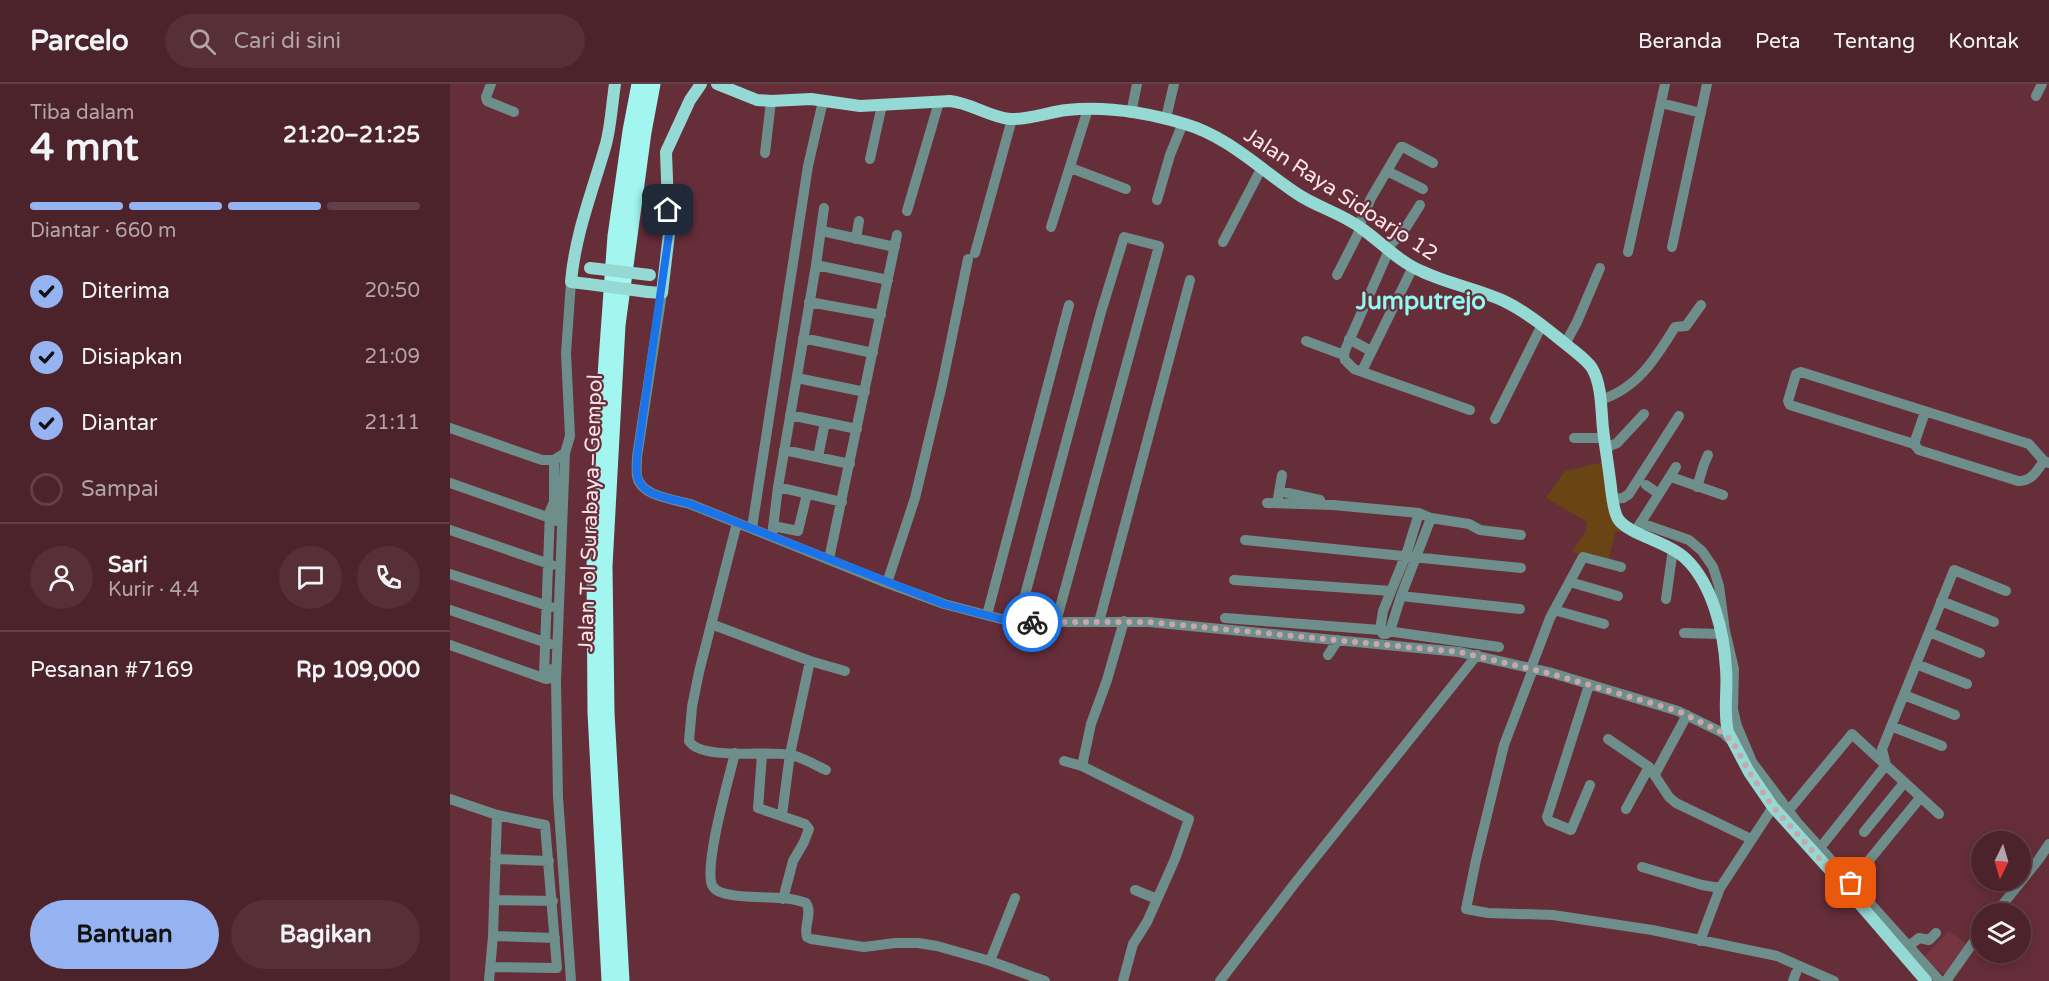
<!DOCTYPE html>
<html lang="id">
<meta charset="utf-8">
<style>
body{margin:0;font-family:"Varela Round",sans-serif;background:#562f37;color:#f1f3f6;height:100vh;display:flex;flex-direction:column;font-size:22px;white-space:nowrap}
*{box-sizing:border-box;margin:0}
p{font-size:20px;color:#b2a4a9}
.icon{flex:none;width:33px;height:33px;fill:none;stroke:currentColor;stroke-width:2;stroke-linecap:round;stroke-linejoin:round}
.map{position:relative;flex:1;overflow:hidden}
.drawer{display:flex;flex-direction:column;background:#4c222b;width:450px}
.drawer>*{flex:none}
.needle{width:39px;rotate:185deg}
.tools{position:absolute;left:1521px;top:747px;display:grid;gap:12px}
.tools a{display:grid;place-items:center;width:60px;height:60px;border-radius:50%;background:#4c222b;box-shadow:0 3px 15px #0003,0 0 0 2px #633f47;font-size:30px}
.pin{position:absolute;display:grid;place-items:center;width:51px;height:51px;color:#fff;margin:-26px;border-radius:12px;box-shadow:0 3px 9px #0006}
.courier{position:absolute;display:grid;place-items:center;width:60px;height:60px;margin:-30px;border:4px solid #1a73e8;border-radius:50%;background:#fff;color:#222;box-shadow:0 2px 8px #0007}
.head em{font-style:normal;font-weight:700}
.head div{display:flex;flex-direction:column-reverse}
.head{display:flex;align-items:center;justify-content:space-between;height:102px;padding:0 30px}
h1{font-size:39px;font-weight:700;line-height:45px}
.bar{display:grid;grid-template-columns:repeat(4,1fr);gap:9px 6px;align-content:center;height:72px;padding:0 30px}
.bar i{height:8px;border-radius:4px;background:#633f47}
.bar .active{background:#95b2f1}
.bar p{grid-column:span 4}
.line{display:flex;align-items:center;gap:15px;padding:0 30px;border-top:2px solid #633f47}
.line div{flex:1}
.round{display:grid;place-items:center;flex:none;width:63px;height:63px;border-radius:32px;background:#562f37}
ol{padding:0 30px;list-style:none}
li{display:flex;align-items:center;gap:18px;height:66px}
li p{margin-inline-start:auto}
li .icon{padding:6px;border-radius:50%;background:#95b2f1;color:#111;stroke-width:4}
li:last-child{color:#b2a4a9}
li i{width:33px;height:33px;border:3px solid #633f47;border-radius:50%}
.button{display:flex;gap:12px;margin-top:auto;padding:12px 30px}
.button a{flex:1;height:69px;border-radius:36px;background:#95b2f1;color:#111;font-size:24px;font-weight:700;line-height:69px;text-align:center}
.button a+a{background:#562f37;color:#f1f3f6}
header{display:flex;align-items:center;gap:36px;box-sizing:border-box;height:84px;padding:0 30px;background:#4c222b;border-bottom:2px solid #633f47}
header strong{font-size:28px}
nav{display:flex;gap:33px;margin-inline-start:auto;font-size:21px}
.search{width:420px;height:54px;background:#562f37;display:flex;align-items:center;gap:15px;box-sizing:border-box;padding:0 21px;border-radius:33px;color:#b2a4a9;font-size:22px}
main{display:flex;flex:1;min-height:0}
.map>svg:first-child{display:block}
.built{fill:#753642}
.green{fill:#6a4514}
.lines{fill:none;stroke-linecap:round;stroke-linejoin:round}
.minor{stroke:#6e8e8b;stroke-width:10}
.major{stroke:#94d9d3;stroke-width:12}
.highway{stroke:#a2f6ef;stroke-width:15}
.major-bridge{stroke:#94d9d3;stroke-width:12}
.done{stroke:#c8a6ab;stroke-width:6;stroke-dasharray:0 10.8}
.route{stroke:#1a73e8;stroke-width:8}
.labels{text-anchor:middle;stroke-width:4.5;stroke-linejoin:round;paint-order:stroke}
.street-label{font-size:21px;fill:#fce6e9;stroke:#662e39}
.quarter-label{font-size:24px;font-weight:bold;fill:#90faf1;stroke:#662e39}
</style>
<header>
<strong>Parcelo</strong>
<div class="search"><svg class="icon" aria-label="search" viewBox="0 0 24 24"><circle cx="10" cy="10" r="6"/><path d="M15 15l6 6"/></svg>Cari di sini</div>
<nav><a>Beranda</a><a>Peta</a><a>Tentang</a><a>Kontak</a></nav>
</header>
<main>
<section class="drawer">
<div class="head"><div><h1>4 mnt</h1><p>Tiba dalam</p></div><em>21:20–21:25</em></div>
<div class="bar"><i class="active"></i><i class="active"></i><i class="active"></i><i></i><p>Diantar · 660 m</p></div>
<ol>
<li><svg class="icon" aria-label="check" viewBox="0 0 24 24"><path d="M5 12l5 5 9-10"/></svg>Diterima<p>20:50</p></li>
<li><svg class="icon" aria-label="check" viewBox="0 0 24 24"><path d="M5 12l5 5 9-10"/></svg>Disiapkan<p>21:09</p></li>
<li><svg class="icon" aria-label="check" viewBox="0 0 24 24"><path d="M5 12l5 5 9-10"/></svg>Diantar<p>21:11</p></li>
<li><i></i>Sampai</li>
</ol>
<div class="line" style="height:108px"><a class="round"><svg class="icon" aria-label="person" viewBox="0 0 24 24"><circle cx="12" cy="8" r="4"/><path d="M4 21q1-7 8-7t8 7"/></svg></a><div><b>Sari</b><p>Kurir · 4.4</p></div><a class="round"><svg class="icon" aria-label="chat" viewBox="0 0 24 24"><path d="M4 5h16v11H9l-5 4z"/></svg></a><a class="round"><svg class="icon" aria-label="phone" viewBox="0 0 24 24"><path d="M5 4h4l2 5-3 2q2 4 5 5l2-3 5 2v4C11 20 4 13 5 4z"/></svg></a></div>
<div class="line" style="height:78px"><div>Pesanan #7169</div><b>Rp 109,000</b></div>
<div class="button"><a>Bantuan</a><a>Bagikan</a></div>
</section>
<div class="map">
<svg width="1599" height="897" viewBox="0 0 1599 897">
<rect width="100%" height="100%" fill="#662e39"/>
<!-- built -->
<path class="built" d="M1499 847 1518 861 1496 893 1474 873Z"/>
<!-- green -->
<path class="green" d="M1158 377 1174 448H1165L1158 479 1122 468 1136 447 1137 438 1096 414 1115 387Z"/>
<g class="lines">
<!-- minor -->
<path class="minor" d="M41 0 36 13 37 17 64 28
M1586 12 1592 0
M1211 19 1251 29
M681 29 687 0
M716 34 724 0
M315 69 321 17
M420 75 432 21
M621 84 676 105
M937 87 973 105
M707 116 720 71 733 39
M457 127 489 18
M909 142 921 114 951 63H953L983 79
M601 143 638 25
M372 147 445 163
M406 155 409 137
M773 158 811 85
M1222 163 1257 0
M937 164 953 148 970 121
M939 166 896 264 894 271 895 276 904 285 1020 326
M1178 168 1215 0
M525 169 562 35
M366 181 438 196
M887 191 911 144
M212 209 187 373C187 379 186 386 187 392 191 413 224 415 240 420L437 499 494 520 551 535 597 538H699L1009 568 1102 589 1228 627 1273 649 1283 658
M359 218 431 231
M353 254 423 269
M899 255 921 267
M856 257 894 271
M1115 260 1127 238 1150 184
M912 287 963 183
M347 294 415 308
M1150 316C1187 305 1206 274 1225 243L1236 242 1251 221
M340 331 407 345
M1045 335 1092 241
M0 344 92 376H104L115 369 120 352 116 269 121 198
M1124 354H1154
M1464 360 1475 328
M1156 364 1167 359 1194 330
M334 366 400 380
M115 369 106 597 108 713 121 897
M368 373 375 338
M104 376V418L107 437
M1594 377C1586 388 1582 397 1568 397L1469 366 1464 360 1340 321 1338 317 1346 290 1351 288 1579 360 1594 377 1599 379
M1221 393 1273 411
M0 399 103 435
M1196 401 1209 410
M328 403 392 418
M1247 403 1254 380 1258 371
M829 407 870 416
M828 414 832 391
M1162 415 1173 414 1179 410 1229 332
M817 419 883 421 969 429 981 434 1019 440 1030 446 1071 451
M287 439 249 588 242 623 239 657C251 677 319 666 341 671 352 673 365 681 376 686
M1191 439 1239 456 1252 467 1263 483 1269 502 1275 547 1284 585 1283 626 1287 642 1302 678 1347 738 1490 897
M323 442 348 447 357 410
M1188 443 1226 383
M302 444 358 82 373 17
M0 446 102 481
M322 452 328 403 366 181 374 124
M795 456 1071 484
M379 475 447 151
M0 490 101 523
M784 496 941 507
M1120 498 1168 512
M437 499 465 414 492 301 518 175
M951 512 1070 525
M1216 515 1223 465
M1491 517 1544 538
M0 526 100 560
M1104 526 1154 540
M537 531 619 221
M775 534 930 546 1049 563
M568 537 651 228 674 153 709 162 606 538
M649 538 740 196
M261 540 360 577 395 587
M1479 548 1530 569
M1234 549 1270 550
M933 550 930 546 933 527 957 468 969 429
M936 550 940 547 951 512 981 434
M0 561 96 595
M878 571 888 556
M1466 580 1517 600
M1081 584 1100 534 1133 473 1171 483
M102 585V594L96 595 94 591 100 427 104 418
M1083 585 1054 661 1026 776 1016 825 1038 829 1103 831 1202 846 1327 872 1384 897
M1139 601 1097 733 1099 737 1121 746 1140 701
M1454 611 1505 631
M1441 642 1492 662
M1158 655 1199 683 1219 713 1226 719 1301 755
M285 669C279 694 254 780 262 801 264 805 269 808 273 809 298 817 331 809 356 819 363 829 353 842 357 853L361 855 414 863 445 859H468L487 862 540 877 595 897
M312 671 308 724 355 740 359 745 354 758 343 777 333 815
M614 677 632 682 739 735 725 775 697 838 683 860 673 897
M632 682 641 640 657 596 674 537
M1205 690 1237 631
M0 715 47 731
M1176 725 1199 683
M332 731 340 670 360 577
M1334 732 1402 650 1489 730
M1414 748 1454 699
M1370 764 1436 681 1432 665 1504 486 1556 507
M45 775 99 777
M1192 783 1252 801 1270 804
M1398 802 1470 714
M685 806 707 815
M44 816 103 817
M1545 830 1589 775 1599 760
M43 852 105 854
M1250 857 1270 804 1323 723
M1454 866 1469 854 1479 856 1486 849
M540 877 565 814
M39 897 43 852 47 731 95 741 107 884 40 883
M770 897 845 799 1027 571
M1343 897 1346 889
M1496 897 1532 846"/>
<!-- major -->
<path class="major" d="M267 0 307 16 321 17 361 15 410 22 500 17C521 19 539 33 560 35 579 36 598 28 617 26 655 22 698 29 735 40 777 52 810 85 846 109 866 123 891 129 911 144 931 158 948 177 971 187 998 200 1029 205 1056 218 1078 229 1098 246 1117 261 1125 268 1136 275 1142 284 1152 301 1151 326 1153 345 1155 362 1158 379 1160 396 1162 409 1162 424 1168 435 1179 451 1219 458 1236 475 1263 501 1274 549 1276 585 1278 607 1273 626 1278 648L1299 688 1323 723 1396 804 1476 897
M138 200 121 198C125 150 143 106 156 60 161 41 162 19 165 0
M198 208 212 209 219 150 216 68 240 16 251 0"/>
<!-- highway -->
<path class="highway" d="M159 897 145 628 144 481 156 277 165 152 180 47 189 0
M172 897 157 629 155 482 168 241 194 48 203 0"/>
<!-- major-bridge -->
<path class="major-bridge" d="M140 184 200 191
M138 200 198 208"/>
</g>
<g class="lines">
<!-- done -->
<path class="done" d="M582 538H699L1009 568 1102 590 1228 627 1273 649 1283 658 1299 688 1323 723 1396 804 1401 799"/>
<!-- route -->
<path class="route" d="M218 126 219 150 187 373C187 381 185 390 189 397 196 413 225 415 240 420L494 520 551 535 582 538"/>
</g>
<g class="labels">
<!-- street labels -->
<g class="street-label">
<text transform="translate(891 110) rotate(33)" y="7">Jalan Raya Sidoarjo 12</text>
<text transform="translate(140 429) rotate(-88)" y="7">Jalan Tol Surabaya–Gempol</text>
</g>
<!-- quarter labels -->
<g class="quarter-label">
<text x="971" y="225">Jumputrejo</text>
</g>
</g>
</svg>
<div class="tools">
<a><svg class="needle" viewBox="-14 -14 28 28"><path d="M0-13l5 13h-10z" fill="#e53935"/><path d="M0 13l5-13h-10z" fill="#b2a4a9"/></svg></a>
<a><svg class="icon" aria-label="layers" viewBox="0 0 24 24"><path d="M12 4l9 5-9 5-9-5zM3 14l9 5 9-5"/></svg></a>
</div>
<div class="pin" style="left:1401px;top:799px;background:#ea580c"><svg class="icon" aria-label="bag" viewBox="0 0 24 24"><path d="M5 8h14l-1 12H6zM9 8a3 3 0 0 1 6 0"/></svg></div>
<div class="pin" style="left:218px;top:126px;background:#1f2937"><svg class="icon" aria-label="home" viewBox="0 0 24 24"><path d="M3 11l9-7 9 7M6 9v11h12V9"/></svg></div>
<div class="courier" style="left:582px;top:538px"><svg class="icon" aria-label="bike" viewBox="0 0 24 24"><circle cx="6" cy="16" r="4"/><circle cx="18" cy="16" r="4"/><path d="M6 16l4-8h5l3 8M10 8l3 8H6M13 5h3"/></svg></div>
</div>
</main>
